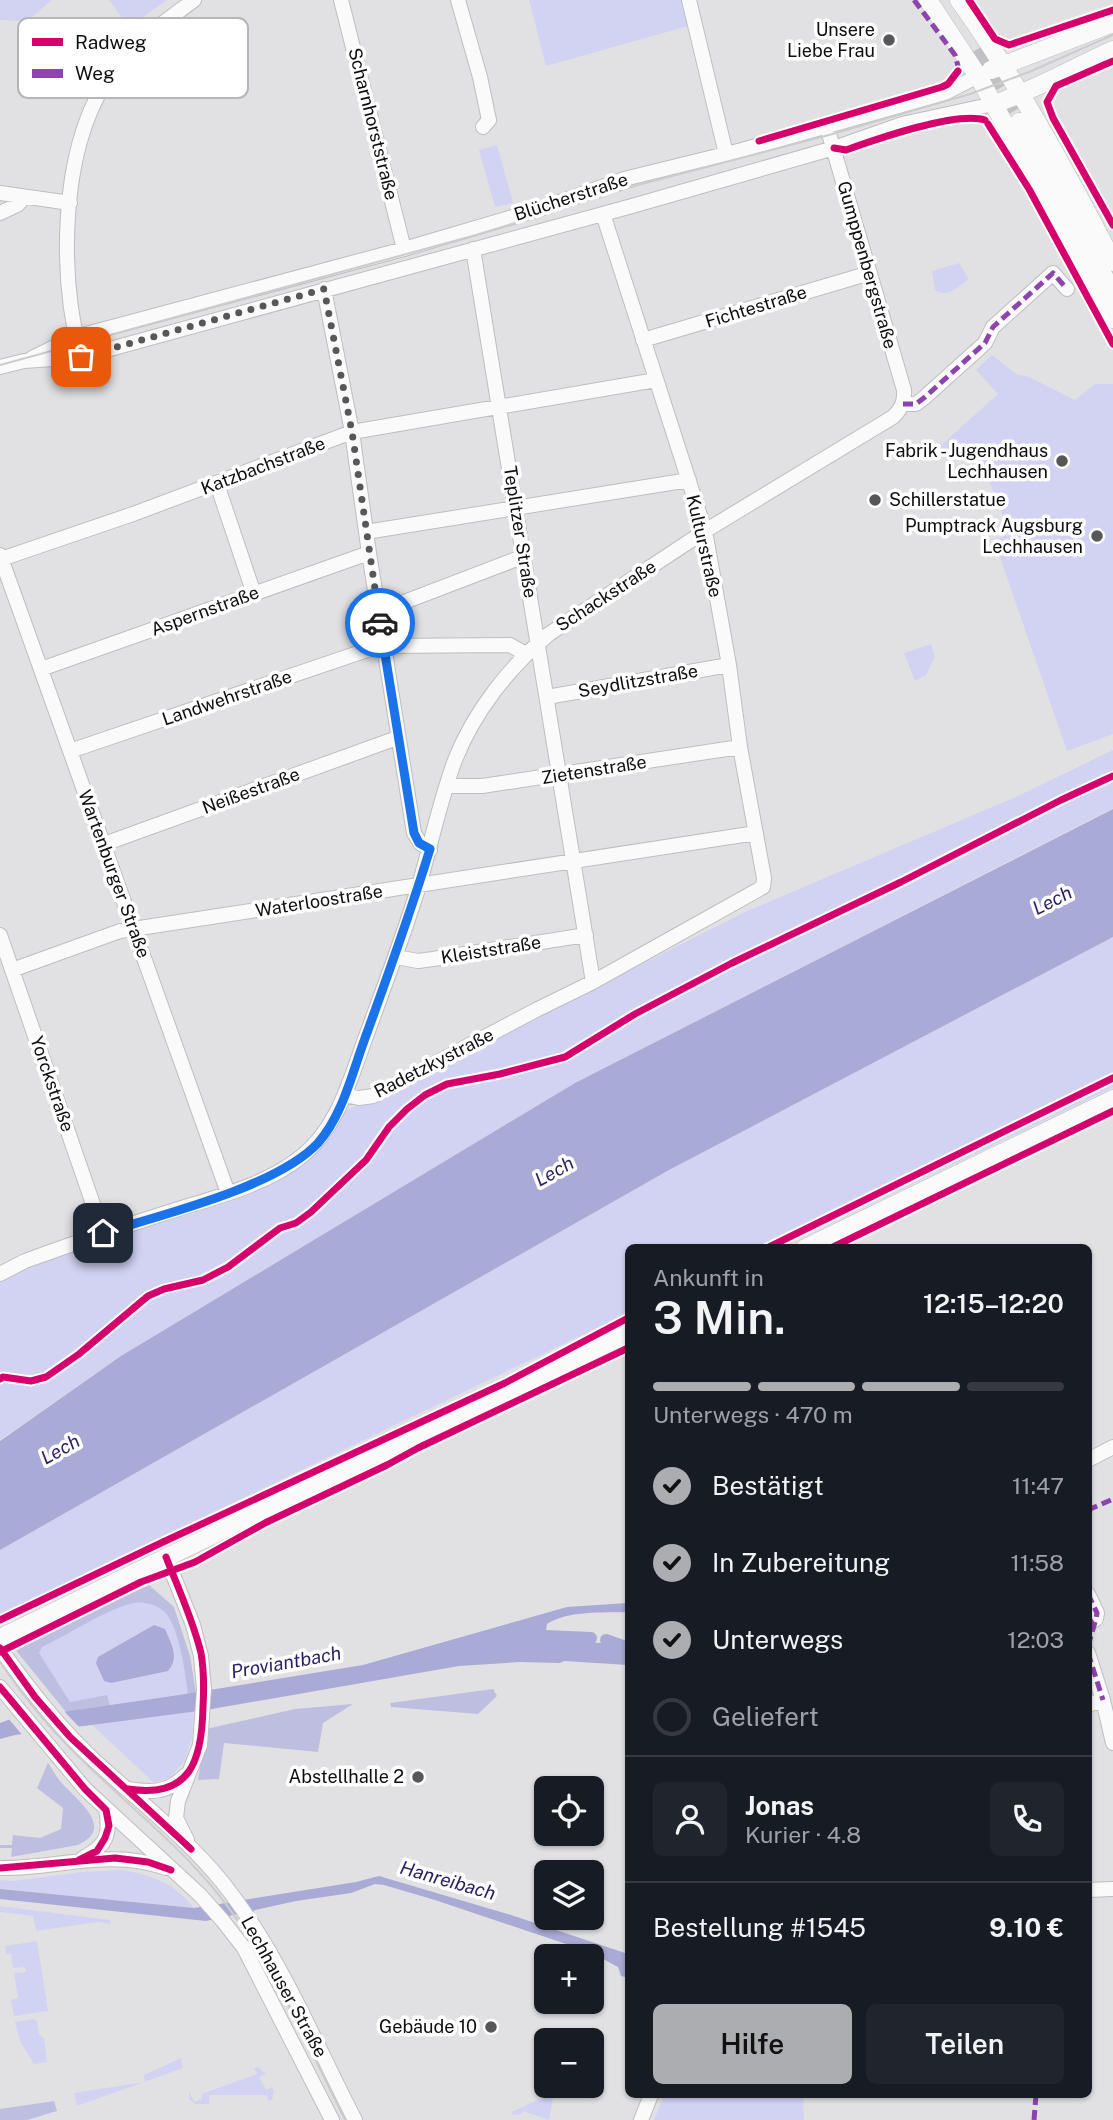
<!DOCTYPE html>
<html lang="de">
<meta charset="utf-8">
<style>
body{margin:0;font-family:"Public Sans",sans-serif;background:#20242c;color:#f1f3f6;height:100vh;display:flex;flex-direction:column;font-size:26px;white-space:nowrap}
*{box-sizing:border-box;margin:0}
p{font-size:23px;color:#9ea1a6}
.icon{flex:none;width:38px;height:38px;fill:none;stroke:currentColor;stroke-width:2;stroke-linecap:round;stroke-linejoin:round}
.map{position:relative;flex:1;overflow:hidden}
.drawer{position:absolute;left:625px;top:1244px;width:467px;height:854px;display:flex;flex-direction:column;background:#171b24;border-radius:10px;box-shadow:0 2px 5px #0004}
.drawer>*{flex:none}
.buttons{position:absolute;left:534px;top:1776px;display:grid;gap:14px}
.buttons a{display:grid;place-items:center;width:70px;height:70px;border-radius:10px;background:#171b24;box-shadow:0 2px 5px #0004;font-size:35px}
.pin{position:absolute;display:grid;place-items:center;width:60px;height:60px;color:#fff;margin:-30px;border-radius:14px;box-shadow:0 4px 10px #0006}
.courier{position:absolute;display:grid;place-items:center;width:70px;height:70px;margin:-35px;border:5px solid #1a73e8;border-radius:50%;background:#fff;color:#222;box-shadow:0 2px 9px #0007}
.summary em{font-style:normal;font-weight:600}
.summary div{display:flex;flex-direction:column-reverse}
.summary{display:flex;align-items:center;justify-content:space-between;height:119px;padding:0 28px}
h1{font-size:46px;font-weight:600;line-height:52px}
.bar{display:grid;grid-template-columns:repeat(4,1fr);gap:10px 7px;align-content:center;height:84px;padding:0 28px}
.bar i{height:9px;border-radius:5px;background:#363941}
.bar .active{background:#acadb0}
.bar p{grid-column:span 4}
.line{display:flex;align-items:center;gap:18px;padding:0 28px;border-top:2px solid #363941}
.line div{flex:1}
.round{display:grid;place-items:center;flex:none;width:74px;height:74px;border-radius:10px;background:#20242c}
ol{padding:0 28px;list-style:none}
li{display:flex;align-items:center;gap:21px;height:77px}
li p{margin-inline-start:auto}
li .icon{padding:7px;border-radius:50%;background:#acadb0;color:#111;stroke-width:4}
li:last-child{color:#9ea1a6}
li i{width:38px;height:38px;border:4px solid #363941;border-radius:50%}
.action{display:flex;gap:14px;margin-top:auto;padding:14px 28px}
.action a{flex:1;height:80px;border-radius:10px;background:#acadb0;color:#111;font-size:28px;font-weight:600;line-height:80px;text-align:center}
.action a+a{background:#20242c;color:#f1f3f6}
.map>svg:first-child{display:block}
.green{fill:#d2d3f3}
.forest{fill:#bebee1}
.water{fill:#a9aad5}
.pier{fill:#e1e1e4}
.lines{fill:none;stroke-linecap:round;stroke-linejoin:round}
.canal{stroke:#a9aad5;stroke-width:12}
.major-tunnel{stroke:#c1c1c4;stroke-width:18;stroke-dasharray:18 9;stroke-linecap:butt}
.minor-casing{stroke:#bebec0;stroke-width:16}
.major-casing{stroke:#bebec0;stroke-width:19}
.minor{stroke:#fafafb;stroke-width:14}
.major{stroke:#fafafb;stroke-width:18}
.tram{stroke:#ccc;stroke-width:2}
.quiet{stroke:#8e44ad;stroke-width:5;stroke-dasharray:10 5;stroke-linecap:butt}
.cycleway-casing{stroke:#fff;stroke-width:11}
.cycleway{stroke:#d6006c;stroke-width:7}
.done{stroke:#57575a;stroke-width:7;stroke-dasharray:0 12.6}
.route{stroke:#1a73e8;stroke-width:9}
.poi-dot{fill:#57575a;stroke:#fff;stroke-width:2.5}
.labels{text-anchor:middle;stroke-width:7;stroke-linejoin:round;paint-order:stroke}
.poi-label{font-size:18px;fill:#0d0d0f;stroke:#fff;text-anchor:end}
.street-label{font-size:18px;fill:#0d0d0f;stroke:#fff}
.water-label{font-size:19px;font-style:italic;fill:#281d64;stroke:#fff}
.key{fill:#fff;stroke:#b6b6b7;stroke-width:2}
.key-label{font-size:19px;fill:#0d0d0f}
</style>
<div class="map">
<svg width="1113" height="2120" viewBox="0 0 1113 2120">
<rect width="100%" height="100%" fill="#e1e1e4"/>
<!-- green -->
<path class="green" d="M0 0H52L28 21 0 20Z
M109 0H167L129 27Z
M529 0H685L692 25 546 66Z
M497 145 513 203 495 207 479 150Z
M959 263 969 279C958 287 948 299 935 290L932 271Z
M992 355 1016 374 1029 377 1075 400 1095 384H1113V734L1067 751 994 540 1010 534 983 465 930 455 998 394 976 370Z
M931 644 935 657 926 675 915 681 904 653Z
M1113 750V808L575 1083 121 1356 0 1440V1280L29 1266C76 1250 123 1235 171 1220 217 1205 270 1193 307 1161 324 1146 335 1129 345 1110L374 1099 745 912 1018 796Z
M1113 937V1078L973 1146 1113 1080V1087L780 1248H767L796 1232 762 1248H628V1313L0 1615V1550L669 1170Z
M147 1589 171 1610 193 1687 194 1713 192 1737 185 1760 171 1777 154 1783 74 1708 38 1653 42 1647Z
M121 1870C150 1874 176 1884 194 1908L0 1889V1880L13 1881 82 1872Z
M0 1906 110 1920V1924L98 1922 36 1931 33 1916 0 1912Z
M37 1941 48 2011 14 2016 11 2000 18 1998 14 1973 26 1972 25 1967 13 1968 11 1954H6L5 1946Z
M33 2019 37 2021 39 2034 44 2039 47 2062 34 2064 20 2041 15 2022Z
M181 2058 183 2068 77 2106 74 2093 145 2082 144 2075Z
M258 2067 266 2074 259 2077 266 2090 272 2087 274 2091 272 2100 268 2101 267 2095H209V2104H195L189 2099V2091L194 2102 202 2099V2094L257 2074 254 2068Z
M554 2092 549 2120 523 2111 521 2114 512 2115V2112Z
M664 2095H803L804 2120H654Z"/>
<!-- forest -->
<path class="forest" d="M149 1585 174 1607 190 1656 196 1693 188 1694C185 1671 180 1635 168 1616 162 1606 145 1601 134 1603 108 1608 68 1635 42 1647L39 1653 70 1702 107 1695 110 1705 66 1712 14 1648Z
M493 1689 497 1696 478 1714 391 1707 390 1703Z
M353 1704 323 1723 318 1752 224 1743 219 1779 198 1780 206 1729 295 1709Z
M48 1763C52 1769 56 1776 60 1781 75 1799 117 1827 78 1845L11 1857 12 1848H0V1845H12L13 1835 40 1838 61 1829 63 1808 37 1788Z
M54 2101 57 2111 27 2120H0V2109Z"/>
<!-- water -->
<path class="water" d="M1113 809V937L669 1170 0 1550V1441L121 1356 575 1083Z
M628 1603V1612C603 1613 569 1610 547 1624L545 1636 552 1641 628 1644V1665L564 1661 560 1663 520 1662 459 1666 206 1710 15 1735 0 1739V1723L8 1720 179 1695 363 1665 567 1607Z
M154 1625 165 1629C171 1644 180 1657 168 1671L111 1683 104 1681 96 1663 98 1657Z
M379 1876 511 1915 628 1954V1978L621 1976 618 1967 590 1952 435 1900 384 1885 375 1884 351 1893 296 1901 206 1921 0 1899V1889L194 1908 356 1882Z"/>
<!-- pier -->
<path class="pier" d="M62 1709 82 1730 24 1737 7 1717Z"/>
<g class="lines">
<!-- canal -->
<path class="canal" d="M606 1640 628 1648
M531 1645 545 1636 591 1638"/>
<!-- major-tunnel -->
<path class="major-tunnel" d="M976 50 1019 122"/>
<!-- minor casing -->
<g class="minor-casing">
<path id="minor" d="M341 0 404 249
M458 0 480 77 489 120 483 127
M689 0 726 154
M0 193 70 203
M0 213 17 205 25 197
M473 249 593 982
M324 289 352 432 369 553 414 833 420 843 430 850
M643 340 870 273
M81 357C59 276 60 155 105 83 127 47 162 24 194 0
M32 358 75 337 404 249 543 208 624 179 742 150 945 93 978 76
M0 367 24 361 81 357 632 206 834 148 902 124 994 104
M903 404H916L925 397 985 343 993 327 1053 273 1067 289
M217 484 254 594
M366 532 689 480
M0 555 228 1193
M1 559 133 514 352 432 656 380
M378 612 522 557
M41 669 369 553
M547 697 729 665
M70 751 373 648 384 646 510 645 526 654
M448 786H482L740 747
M104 844 397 738
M0 935 103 1233
M396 957 418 961 433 959 586 935
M12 970 120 931 756 833
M344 1095 359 1098 373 1096 536 1010 593 982 763 887 764 878 740 747 729 665 705 531 603 214
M0 1274 25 1261C72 1244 118 1228 166 1213 211 1198 264 1187 302 1156 337 1128 349 1083 364 1042 382 992 401 943 417 892 430 849 439 803 455 760 474 712 509 667 549 634L705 531 893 417C901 409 905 402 904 390L827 127
M1088 1460 1113 1447
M166 1557 193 1625 201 1656 204 1689 200 1745 178 1801 176 1818 187 1840
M1088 1594 1097 1613 1096 1619 1088 1624
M0 1648C28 1688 57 1725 92 1758 136 1799 185 1836 223 1883 279 1953 314 2041 355 2120
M1088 1653 1103 1700 1113 1743
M0 1687 85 1789 200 1895 223 1921 244 1948 332 2120
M1088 1705 1103 1700
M128 1789C151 1793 168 1793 186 1775
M83 1858C106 1846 111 1835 106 1810
M0 1868C60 1869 106 1848 166 1868
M1088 1890 1113 1889
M641 2120 651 2095"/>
</g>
<!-- major casing -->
<g class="major-casing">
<path id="major" d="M928 0 978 76 1113 319
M959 0C1016 79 1068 175 1113 262
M991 70 1113 23
M994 104C1035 90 1073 68 1113 50
M1019 122 1113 293
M805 1248 1113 1099
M0 1638 628 1334"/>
</g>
<!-- minor -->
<use href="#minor" class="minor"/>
<!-- major -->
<use href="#major" class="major"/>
<!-- tram -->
<path class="tram" d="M0 365 476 235 638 185 829 135 970 94 1029 72 1113 35
M0 1662C23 1696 49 1728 78 1756 124 1802 177 1843 218 1894 271 1960 307 2044 345 2120"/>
<!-- quiet -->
<path class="quiet" d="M914 0 955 55 958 66
M903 404H916L925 397 985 343 993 327 1053 273 1067 289
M1088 1510 1113 1499
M1088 1594 1097 1613 1096 1619 1088 1624
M1088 1646 1096 1619
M1088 1653 1103 1700
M1034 2120 1036 2095"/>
<!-- cycleway casing -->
<g class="cycleway-casing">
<path id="cycleway" d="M969 0 995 39 1009 45 1113 10
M1113 61 1056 86 1047 102 1053 118 1113 225
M988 124 1029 189 1113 344
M759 141 942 87 948 84 958 71
M834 148 846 150C877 139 956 111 985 120
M767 1248 1113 1078
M831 1248 1113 1111
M0 1379 3 1377 31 1381 46 1377 79 1354 148 1296 164 1289 203 1280 228 1267 280 1228 296 1223 311 1212 366 1160 389 1127 407 1109 425 1095 447 1084 500 1074 565 1057 635 1014 732 963 901 882 1061 800 1113 776
M0 1620 163 1542 505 1383 628 1318
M0 1648 35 1697 70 1737 191 1849
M0 1652 141 1582 195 1562 265 1523 387 1465 418 1448 628 1348
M0 1687 85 1789 106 1810 109 1826 105 1838 97 1851 79 1860
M128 1789C191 1799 202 1760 203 1707 204 1689 204 1670 201 1653 193 1620 178 1588 166 1557
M0 1868 115 1858 148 1862 171 1870"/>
</g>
<!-- cycleway -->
<use href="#cycleway" class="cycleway"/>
</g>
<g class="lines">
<!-- done -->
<path class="done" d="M81 357 324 289 352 432 380 623"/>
<!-- route -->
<path class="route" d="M103 1233C161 1215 277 1187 318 1143 342 1116 352 1074 364 1041 387 978 410 914 430 849L419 843 414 833 380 623"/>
</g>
<!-- markers -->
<g class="poi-dot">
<circle cx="889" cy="40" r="7"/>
<circle cx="1062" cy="461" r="7"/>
<circle cx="875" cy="500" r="7"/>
<circle cx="1097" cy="536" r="7"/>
<circle cx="418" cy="1777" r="7"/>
<circle cx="491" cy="2027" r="7"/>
</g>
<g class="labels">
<!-- poi labels -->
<g class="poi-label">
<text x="875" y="36">Unsere<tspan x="875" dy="21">Liebe Frau</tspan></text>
<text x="1048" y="457">Fabrik - Jugendhaus<tspan x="1048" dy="21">Lechhausen</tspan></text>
<text x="889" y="506" text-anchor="start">Schillerstatue</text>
<text x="1083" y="532">Pumptrack Augsburg<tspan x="1083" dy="21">Lechhausen</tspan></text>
<text x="404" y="1783">Abstellhalle 2</text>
<text x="477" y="2033">Gebäude 10</text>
</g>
<!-- street labels -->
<g class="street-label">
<text transform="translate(373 124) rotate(76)" y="6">Scharnhorststraße</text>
<text transform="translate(571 197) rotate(-18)" y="6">Blücherstraße</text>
<text transform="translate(867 265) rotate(74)" y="6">Gumppenbergstraße</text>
<text transform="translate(756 307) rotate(-17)" y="6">Fichtestraße</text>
<text transform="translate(263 466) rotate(-21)" y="6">Katzbachstraße</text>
<text transform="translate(520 532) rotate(81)" y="6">Teplitzer Straße</text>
<text transform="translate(704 546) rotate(77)" y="6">Kulturstraße</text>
<text transform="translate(606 596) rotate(-33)" y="6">Schackstraße</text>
<text transform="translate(205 611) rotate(-20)" y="6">Aspernstraße</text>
<text transform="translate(638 681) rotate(-10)" y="6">Seydlitzstraße</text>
<text transform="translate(227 698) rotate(-19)" y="6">Landwehrstraße</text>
<text transform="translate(594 770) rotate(-9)" y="6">Zietenstraße</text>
<text transform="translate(251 791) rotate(-20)" y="6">Neißestraße</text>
<text transform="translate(114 874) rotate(70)" y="6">Wartenburger Straße</text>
<text transform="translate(319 901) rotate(-9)" y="6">Waterloostraße</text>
<text transform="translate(491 950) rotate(-9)" y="6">Kleiststraße</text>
<text transform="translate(434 1063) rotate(-27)" y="6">Radetzkystraße</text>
<text transform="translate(52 1084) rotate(71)" y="6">Yorckstraße</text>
<text transform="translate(284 1987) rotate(61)" y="6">Lechhauser Straße</text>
</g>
<!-- water labels -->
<g class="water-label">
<text transform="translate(1052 900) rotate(-27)" y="7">Lech</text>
<text transform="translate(554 1171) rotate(-29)" y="7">Lech</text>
<text transform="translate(60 1449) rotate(-29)" y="7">Lech</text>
<text transform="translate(286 1662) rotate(-10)" y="7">Proviantbach</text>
<text transform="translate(448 1880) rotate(16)" y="7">Hanreibach</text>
</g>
</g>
<!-- legend -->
<rect x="18" y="18" width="230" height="80" rx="10" class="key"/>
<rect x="32" y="38" width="31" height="8" fill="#d6006c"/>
<rect x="32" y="69" width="31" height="9" fill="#8e44ad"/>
<g class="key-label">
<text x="75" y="49">Radweg</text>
<text x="75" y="80">Weg</text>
</g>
</svg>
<div class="buttons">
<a><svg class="icon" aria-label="locate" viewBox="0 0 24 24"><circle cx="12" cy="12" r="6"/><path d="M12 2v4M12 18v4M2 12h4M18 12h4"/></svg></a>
<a><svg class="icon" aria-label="layers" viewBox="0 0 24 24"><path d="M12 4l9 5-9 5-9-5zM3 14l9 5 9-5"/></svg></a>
<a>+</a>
<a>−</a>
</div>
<div class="pin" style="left:81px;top:357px;background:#ea580c"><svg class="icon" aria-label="bag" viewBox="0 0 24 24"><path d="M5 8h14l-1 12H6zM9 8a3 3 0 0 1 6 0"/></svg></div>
<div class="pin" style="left:103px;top:1233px;background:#1f2937"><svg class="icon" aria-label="home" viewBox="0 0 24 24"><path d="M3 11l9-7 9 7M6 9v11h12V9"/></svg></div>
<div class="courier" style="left:380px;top:623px"><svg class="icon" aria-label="car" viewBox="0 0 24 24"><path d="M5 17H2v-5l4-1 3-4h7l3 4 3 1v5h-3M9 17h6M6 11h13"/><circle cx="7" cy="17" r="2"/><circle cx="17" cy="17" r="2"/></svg></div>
<section class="drawer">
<div class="summary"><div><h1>3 Min.</h1><p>Ankunft in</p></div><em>12:15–12:20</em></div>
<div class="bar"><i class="active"></i><i class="active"></i><i class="active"></i><i></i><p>Unterwegs · 470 m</p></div>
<ol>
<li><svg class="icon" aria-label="check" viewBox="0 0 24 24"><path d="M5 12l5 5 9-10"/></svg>Bestätigt<p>11:47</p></li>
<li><svg class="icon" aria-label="check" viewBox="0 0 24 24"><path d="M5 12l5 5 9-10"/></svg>In Zubereitung<p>11:58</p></li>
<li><svg class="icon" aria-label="check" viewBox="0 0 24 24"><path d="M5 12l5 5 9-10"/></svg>Unterwegs<p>12:03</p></li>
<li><i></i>Geliefert</li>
</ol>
<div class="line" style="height:126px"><a class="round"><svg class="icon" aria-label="person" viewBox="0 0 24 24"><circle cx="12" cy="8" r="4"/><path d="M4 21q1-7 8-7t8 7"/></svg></a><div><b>Jonas</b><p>Kurier · 4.8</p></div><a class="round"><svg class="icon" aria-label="phone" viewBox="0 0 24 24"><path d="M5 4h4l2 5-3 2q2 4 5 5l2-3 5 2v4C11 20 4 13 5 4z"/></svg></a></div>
<div class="line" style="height:91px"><div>Bestellung #1545</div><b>9.10 €</b></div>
<div class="action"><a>Hilfe</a><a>Teilen</a></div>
</section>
</div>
